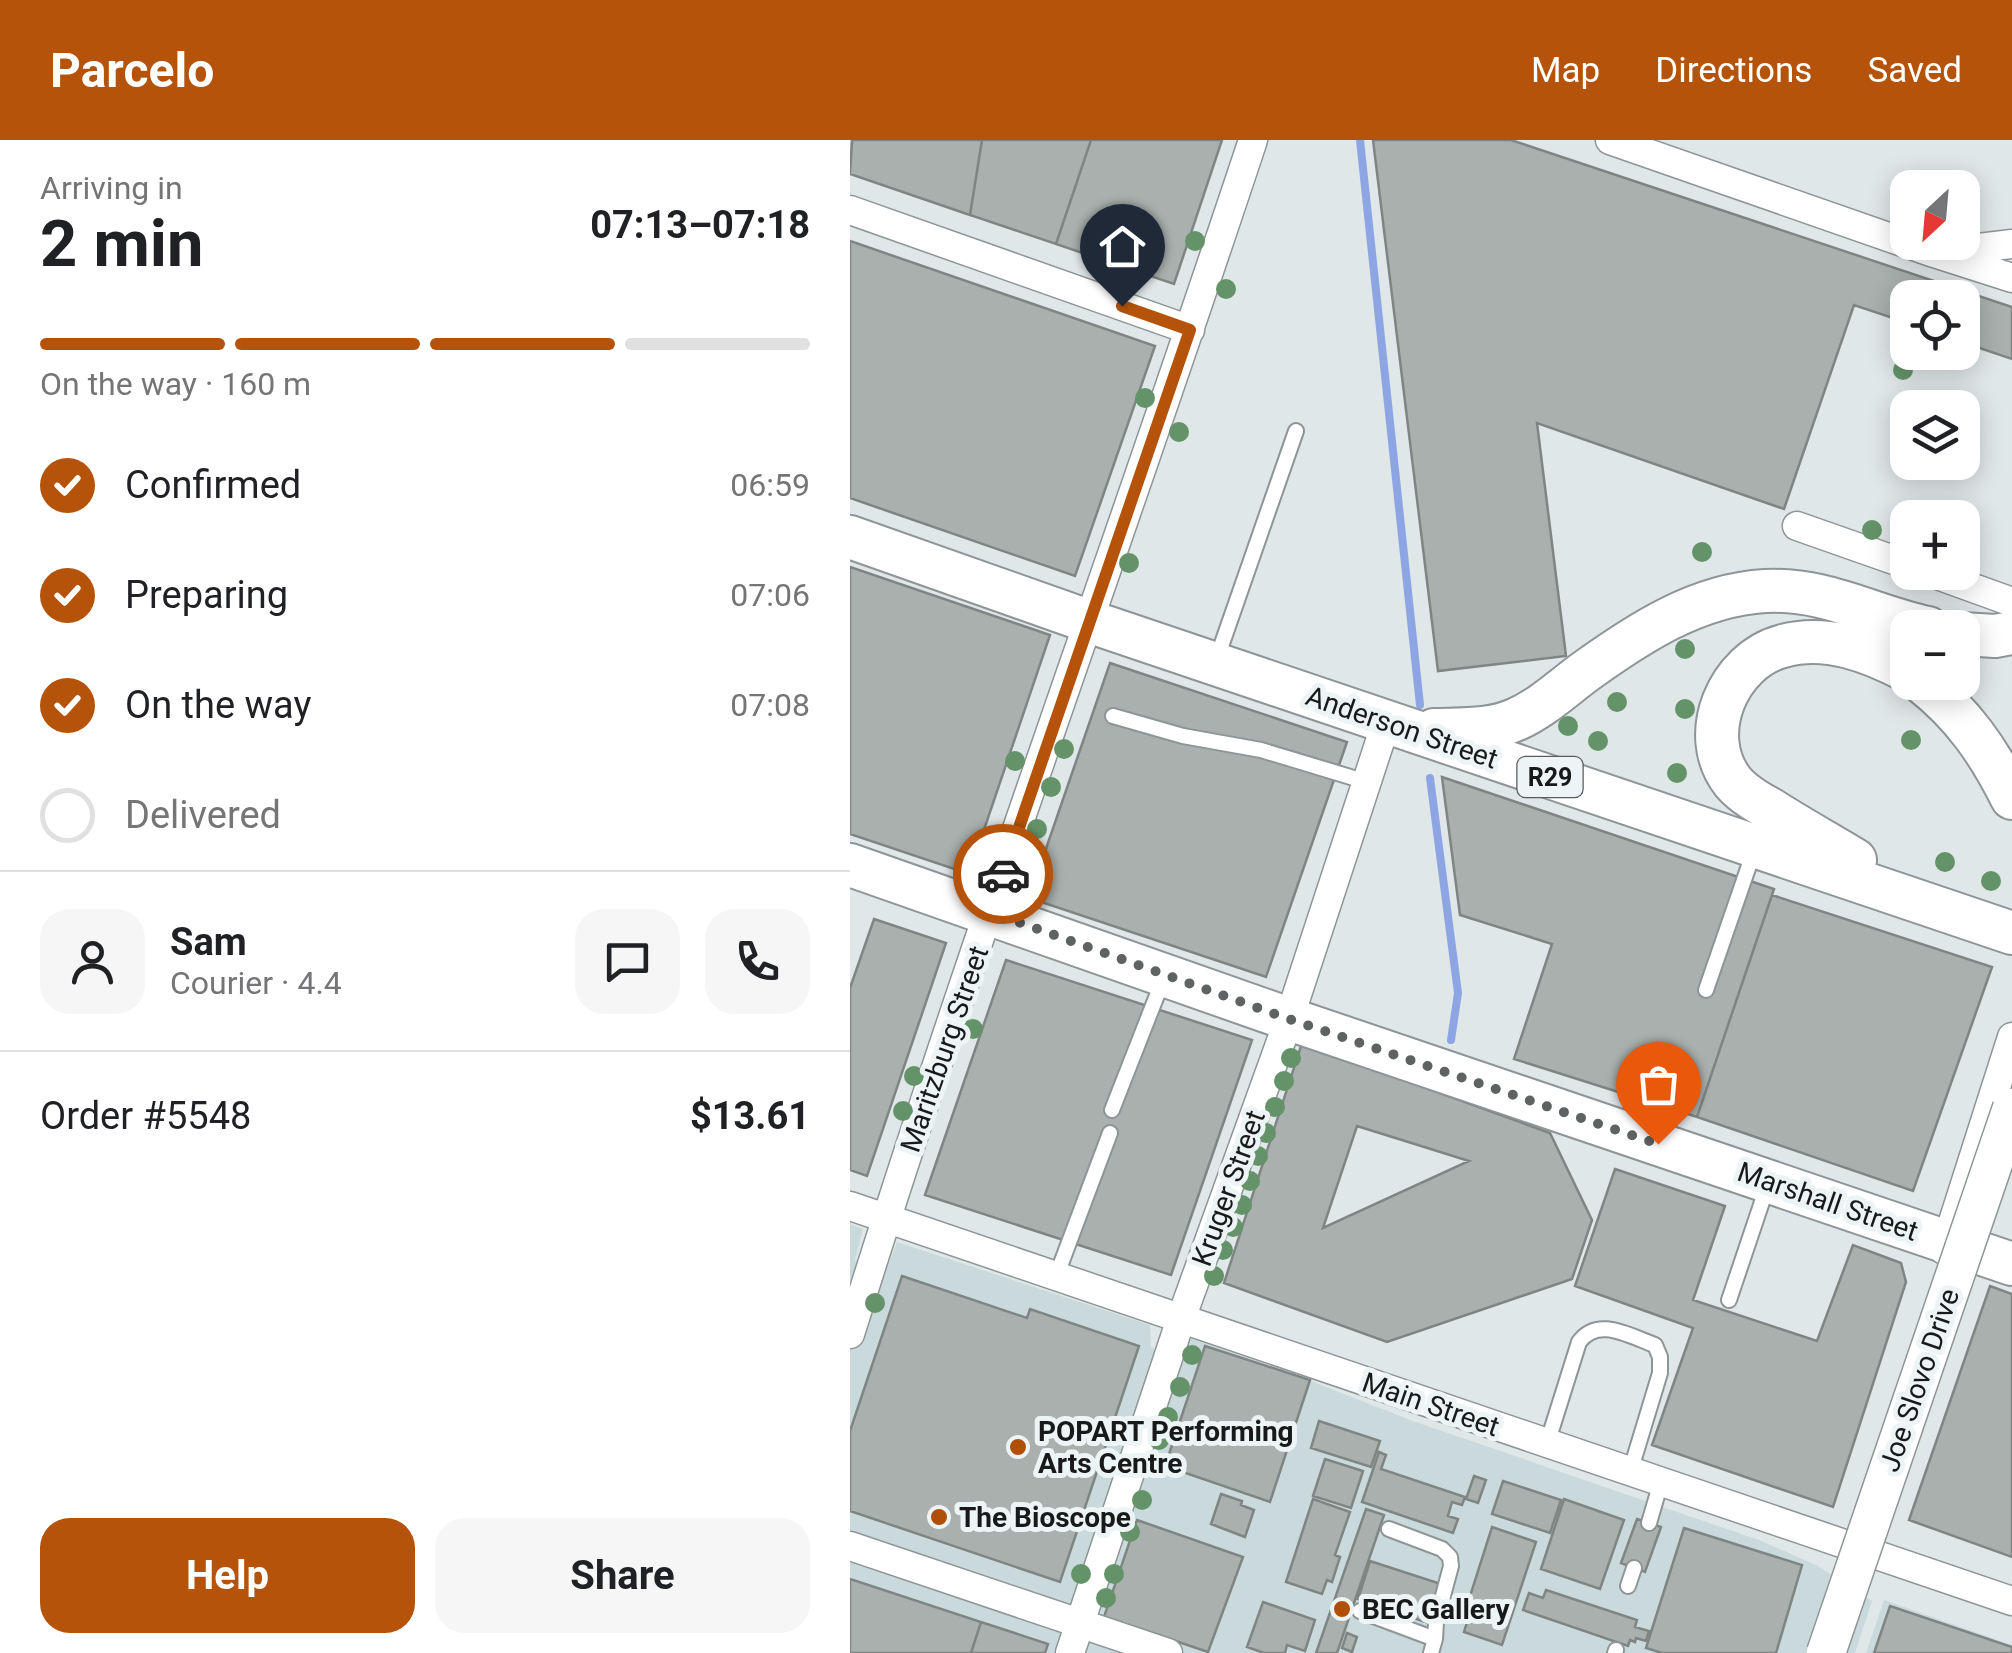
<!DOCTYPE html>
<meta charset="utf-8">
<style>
body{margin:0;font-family:Roboto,sans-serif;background:#f6f6f6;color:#202124;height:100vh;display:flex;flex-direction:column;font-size:38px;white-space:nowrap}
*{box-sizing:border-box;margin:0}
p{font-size:32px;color:#757577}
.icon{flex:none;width:55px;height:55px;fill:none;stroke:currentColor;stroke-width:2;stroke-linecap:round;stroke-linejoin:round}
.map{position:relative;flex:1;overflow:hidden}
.drawer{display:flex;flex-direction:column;background:#fff;width:850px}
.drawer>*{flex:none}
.needle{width:65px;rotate:206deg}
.controls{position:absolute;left:1040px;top:30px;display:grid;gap:20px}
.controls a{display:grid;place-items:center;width:90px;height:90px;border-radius:20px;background:#fff;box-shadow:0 5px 25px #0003;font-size:50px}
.pin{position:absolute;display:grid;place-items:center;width:85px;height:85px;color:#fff;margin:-102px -42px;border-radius:50% 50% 50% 0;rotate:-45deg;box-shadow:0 0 10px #0007}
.pin .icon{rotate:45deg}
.courier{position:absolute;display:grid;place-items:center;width:100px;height:100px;margin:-50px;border:8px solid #b45309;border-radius:50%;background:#fff;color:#222;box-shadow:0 2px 12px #0007}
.summary em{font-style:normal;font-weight:700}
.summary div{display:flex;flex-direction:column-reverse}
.summary{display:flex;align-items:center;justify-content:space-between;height:170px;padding:0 40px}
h1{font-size:65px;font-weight:700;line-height:75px}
.bar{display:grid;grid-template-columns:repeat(4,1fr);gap:15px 10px;align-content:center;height:120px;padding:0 40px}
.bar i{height:12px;border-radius:8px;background:#e0e0e0}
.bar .selected{background:#b45309}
.bar p{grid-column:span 4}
.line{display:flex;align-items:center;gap:25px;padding:0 40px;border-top:2px solid #e0e0e0}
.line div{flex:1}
.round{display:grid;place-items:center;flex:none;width:105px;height:105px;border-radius:30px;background:#f6f6f6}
ol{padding:0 40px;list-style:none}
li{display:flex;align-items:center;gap:30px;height:110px}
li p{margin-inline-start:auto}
li .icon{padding:10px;border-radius:50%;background:#b45309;color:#fff;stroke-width:4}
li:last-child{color:#757577}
li i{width:55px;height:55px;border:5px solid #e0e0e0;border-radius:50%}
.action{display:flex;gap:20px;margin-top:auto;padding:20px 40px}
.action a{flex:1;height:115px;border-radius:30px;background:#b45309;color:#fff;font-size:40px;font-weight:700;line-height:115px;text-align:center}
.action a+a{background:#f6f6f6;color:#202124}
header{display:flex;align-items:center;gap:60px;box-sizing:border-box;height:140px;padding:0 50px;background:#b45309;color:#fff}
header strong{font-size:48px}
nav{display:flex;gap:55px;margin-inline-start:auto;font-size:35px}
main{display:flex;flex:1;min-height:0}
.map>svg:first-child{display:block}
.built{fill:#cadadc}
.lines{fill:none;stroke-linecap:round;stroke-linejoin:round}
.stream{stroke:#8da5e2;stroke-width:8}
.building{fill:#a9b0ae;stroke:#7f8583;stroke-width:2.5;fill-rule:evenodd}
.service-casing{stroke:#8e9596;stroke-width:18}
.minor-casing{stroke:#8e9596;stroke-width:31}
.primary-casing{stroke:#8e9596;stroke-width:46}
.service{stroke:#fff;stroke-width:14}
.minor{stroke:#fff;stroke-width:28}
.primary{stroke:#fff;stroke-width:42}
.secondary-bridge-casing{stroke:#8e9596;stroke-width:41;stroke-linecap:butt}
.secondary-bridge{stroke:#fff;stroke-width:38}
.tree{fill:#659369}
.done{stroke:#5e6262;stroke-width:10;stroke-dasharray:0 18}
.route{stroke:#b45309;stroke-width:12}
.poi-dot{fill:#af4f08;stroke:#edf4f5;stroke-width:4}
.labels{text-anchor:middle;stroke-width:10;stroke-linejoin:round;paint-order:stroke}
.shield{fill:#edf4f5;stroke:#585b5c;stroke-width:2.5}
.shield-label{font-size:25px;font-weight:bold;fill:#181a1a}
.street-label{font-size:28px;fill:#181a1a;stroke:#edf4f5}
.poi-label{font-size:28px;font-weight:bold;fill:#181a1a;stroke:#edf4f5;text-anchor:start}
</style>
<header>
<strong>Parcelo</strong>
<nav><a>Map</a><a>Directions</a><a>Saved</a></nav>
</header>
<main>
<section class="drawer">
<div class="summary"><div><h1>2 min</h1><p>Arriving in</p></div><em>07:13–07:18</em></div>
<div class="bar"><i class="selected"></i><i class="selected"></i><i class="selected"></i><i></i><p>On the way · 160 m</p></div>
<ol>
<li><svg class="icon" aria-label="check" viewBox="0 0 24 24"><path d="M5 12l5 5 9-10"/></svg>Confirmed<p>06:59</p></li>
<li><svg class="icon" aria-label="check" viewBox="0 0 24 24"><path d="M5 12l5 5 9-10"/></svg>Preparing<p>07:06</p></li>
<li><svg class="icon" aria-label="check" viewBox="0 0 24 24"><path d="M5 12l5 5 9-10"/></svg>On the way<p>07:08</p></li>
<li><i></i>Delivered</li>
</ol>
<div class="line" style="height:180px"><a class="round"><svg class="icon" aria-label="person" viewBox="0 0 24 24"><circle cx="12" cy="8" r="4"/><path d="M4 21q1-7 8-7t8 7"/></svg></a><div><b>Sam</b><p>Courier · 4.4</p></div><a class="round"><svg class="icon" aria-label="chat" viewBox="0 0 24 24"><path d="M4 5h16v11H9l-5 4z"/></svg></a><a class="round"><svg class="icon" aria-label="phone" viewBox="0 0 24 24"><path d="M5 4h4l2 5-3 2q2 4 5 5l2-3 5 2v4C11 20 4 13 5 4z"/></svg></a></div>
<div class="line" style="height:130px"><div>Order #5548</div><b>$13.61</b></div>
<div class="action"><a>Help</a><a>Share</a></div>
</section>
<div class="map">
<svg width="1162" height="1513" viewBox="0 0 1162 1513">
<rect width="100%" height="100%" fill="#e0e7e8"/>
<!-- built -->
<path class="built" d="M0 1084 13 1089 5 1120 36 1130 47 1102 300 1185 301 1207 332 1219 343 1195 563 1281 909 1400 968 1426 1022 1461 1005 1513H0Z
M1034 1460 1162 1505V1513H1016Z"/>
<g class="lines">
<!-- stream -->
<path class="stream" d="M510 0 570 565
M580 638 608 853 601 900"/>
</g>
<!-- building -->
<path class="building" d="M2 0H132L120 75 0 34Z
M132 0H241L206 104 120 75Z
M241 0H372L324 144 206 104Z
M523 0H661L1162 167V219L1112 202V158H1058V183L1004 165 934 369 687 283 716 516 588 531Z
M0 101 305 206 225 436 0 358Z
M0 427 200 495 119 734 0 694Z
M260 523 497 602 416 837 179 758Z
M592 637 924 749 847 977 664 919 702 804 610 775Z
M922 755 1142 827 1063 1051 847 977Z
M24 779 96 803 17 1036 0 1030V848Z
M156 820 402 900 321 1135 75 1055Z
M452 903 700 993 742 1080 722 1139 537 1202 374 1143ZM507 986 619 1021 473 1088Z
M765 1029 875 1066 843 1160 967 1201 1003 1105 1051 1123 1056 1142 983 1367 802 1305 843 1188 725 1146Z
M52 1136 177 1178 180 1169 289 1206 210 1442 0 1371V1291Z
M1140 1146 1162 1154V1417L1059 1380Z
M355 1206 460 1240 420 1362 315 1326Z
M469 1281 530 1301 521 1327 461 1308Z
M529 1312 536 1315 531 1329 615 1357 612 1365 602 1362 598 1376 608 1379 603 1393 512 1362Z
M475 1319 513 1331 501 1368 463 1356Z
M624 1336 636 1340 628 1363 616 1359Z
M653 1341 711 1360 700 1393 642 1374Z
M371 1354 392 1361 391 1365 404 1370 395 1397 361 1384Z
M463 1359 500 1372 485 1415 490 1417 482 1442 477 1440 472 1454 436 1442Z
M714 1359 774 1380 750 1449 691 1429Z
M516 1369 534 1375 487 1513H466Z
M787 1379 811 1387 795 1432 771 1423Z
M287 1380 393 1417 358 1512 254 1477Z
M642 1387 686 1402 652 1505 614 1492 619 1476 614 1475Z
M834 1388 952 1425 926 1513H812L796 1508Z
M520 1421 591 1444 578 1483 508 1459Z
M0 1439 131 1482 121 1513H0Z
M696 1450 787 1480 785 1487 799 1491 796 1501 786 1498 785 1502 780 1500 778 1506 673 1470 679 1453 693 1458Z
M413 1462 465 1480 455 1511 437 1505 435 1513H414L397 1507Z
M1040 1466 1162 1507V1513H1024Z
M131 1482 198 1504 195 1513H121Z
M497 1493 507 1497 502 1512 492 1508Z"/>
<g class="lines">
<!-- service casing -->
<g class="service-casing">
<path id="service" d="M367 518 446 291
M263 576 333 596 411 610 517 642
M856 850 904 711
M262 970 313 840
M206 1137 260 993
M879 1160 917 1047
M697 1304 729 1202C748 1176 779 1196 805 1205L810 1217V1233L780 1332
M799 1383 811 1342
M539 1389 592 1409 600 1417 601 1426 586 1482 585 1499 581 1513
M778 1446 784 1428
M510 1471 585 1499
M765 1513 766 1510"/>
</g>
<!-- minor casing -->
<g class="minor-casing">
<path id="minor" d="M760 0 1084 113 1162 138
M0 70 340 190
M1095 112 1162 104
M947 386 1058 425
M1079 432 1162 462
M0 1066 1162 1461
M1094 1110 1162 897
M0 1194C125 793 271 399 403 0
M0 1406 318 1513
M220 1513 331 1179 439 879 536 583"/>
</g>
<!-- primary casing -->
<g class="primary-casing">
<path id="primary" d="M0 397 238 481 1162 793
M1112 494 1145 496 1162 493
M1072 542C1113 574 1139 612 1162 658
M584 590C612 589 641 591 667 579 692 568 714 547 736 531 789 493 847 455 915 451 977 448 1021 476 1078 488
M1005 720C977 703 948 687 920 669 907 662 892 653 883 642 846 595 878 520 933 506 976 494 1020 511 1058 531
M0 725 439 879 1162 1124"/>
</g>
<!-- service -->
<use href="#service" class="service"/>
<!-- minor -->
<use href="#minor" class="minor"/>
<!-- primary -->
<use href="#primary" class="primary"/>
<!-- secondary-bridge casing -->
<g class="secondary-bridge-casing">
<path id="secondary-bridge" d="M976 1513 1162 968"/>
</g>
<!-- secondary-bridge -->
<use href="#secondary-bridge" class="secondary-bridge"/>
</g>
<!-- trees -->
<g class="tree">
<circle cx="345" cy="101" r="10"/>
<circle cx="376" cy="149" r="10"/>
<circle cx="1053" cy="230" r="10"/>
<circle cx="295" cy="258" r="10"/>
<circle cx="329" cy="292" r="10"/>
<circle cx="1022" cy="390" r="10"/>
<circle cx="852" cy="412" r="10"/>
<circle cx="279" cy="423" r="10"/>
<circle cx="835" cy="509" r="10"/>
<circle cx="767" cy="562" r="10"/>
<circle cx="835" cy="569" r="10"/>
<circle cx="718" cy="586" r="10"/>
<circle cx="1061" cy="600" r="10"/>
<circle cx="748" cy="601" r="10"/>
<circle cx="214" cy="609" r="10"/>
<circle cx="165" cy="621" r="10"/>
<circle cx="827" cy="633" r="10"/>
<circle cx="201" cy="647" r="10"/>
<circle cx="187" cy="689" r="10"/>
<circle cx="136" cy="708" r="10"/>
<circle cx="1095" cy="722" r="10"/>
<circle cx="1141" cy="741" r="10"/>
<circle cx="123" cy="889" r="10"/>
<circle cx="441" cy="918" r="10"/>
<circle cx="64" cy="936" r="10"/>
<circle cx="434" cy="941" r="10"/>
<circle cx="425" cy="967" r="10"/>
<circle cx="53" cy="971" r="10"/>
<circle cx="416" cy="993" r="10"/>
<circle cx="408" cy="1016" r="10"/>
<circle cx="400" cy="1041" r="10"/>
<circle cx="392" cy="1065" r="10"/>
<circle cx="383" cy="1087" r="10"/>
<circle cx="373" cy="1110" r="10"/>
<circle cx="364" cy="1136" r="10"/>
<circle cx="25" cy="1163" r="10"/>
<circle cx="342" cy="1215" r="10"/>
<circle cx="330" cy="1247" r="10"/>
<circle cx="318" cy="1277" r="10"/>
<circle cx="309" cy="1300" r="10"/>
<circle cx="292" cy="1360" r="10"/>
<circle cx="280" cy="1392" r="10"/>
<circle cx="231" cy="1434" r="10"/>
<circle cx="264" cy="1434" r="10"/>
<circle cx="256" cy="1458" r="10"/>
</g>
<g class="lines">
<!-- done -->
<path class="done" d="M153 734 140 772 439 879 808 1004"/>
<!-- route -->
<path class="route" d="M153 734 340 190 272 166"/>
</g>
<!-- markers -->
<g class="poi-dot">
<circle cx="168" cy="1307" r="10"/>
<circle cx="89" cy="1377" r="10"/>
<circle cx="492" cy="1469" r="10"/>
</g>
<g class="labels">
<!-- shield labels -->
<rect class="shield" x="667.5" y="617" width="65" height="40" rx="8"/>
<g class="shield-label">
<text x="700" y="646">R29</text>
</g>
<!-- street labels -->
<g class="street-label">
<text transform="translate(552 587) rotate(19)" y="10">Anderson Street</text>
<text transform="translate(94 909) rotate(-71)" y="10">Maritzburg Street</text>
<text transform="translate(378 1048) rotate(-70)" y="10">Kruger Street</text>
<text transform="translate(978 1061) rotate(19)" y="10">Marshall Street</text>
<text transform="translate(1069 1240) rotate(-71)" y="10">Joe Slovo Drive</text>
<text transform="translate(581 1264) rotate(19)" y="10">Main Street</text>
</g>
<!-- poi labels -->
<g class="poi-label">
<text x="188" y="1301">POPART Performing<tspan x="188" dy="32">Arts Centre</tspan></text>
<text x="109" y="1387">The Bioscope</text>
<text x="512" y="1479">BEC Gallery</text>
</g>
</g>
</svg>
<div class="controls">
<a><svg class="needle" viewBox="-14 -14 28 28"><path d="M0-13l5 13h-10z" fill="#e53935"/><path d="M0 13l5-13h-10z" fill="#757577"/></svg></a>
<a><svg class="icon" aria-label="locate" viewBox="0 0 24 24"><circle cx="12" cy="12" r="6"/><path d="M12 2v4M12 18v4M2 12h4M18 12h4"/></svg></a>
<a><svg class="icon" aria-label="layers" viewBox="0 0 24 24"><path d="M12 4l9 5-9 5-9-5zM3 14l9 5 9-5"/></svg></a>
<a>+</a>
<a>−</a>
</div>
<div class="pin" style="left:808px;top:1004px;background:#ea580c"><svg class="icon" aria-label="bag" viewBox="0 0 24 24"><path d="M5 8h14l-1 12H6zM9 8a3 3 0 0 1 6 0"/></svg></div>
<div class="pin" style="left:272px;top:166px;background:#1f2937"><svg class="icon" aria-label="home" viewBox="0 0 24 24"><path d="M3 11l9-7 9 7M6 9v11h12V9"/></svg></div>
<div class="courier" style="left:153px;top:734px"><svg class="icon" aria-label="car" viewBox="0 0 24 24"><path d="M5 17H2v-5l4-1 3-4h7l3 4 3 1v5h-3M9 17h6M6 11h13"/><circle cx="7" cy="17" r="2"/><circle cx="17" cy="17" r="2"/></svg></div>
</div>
</main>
